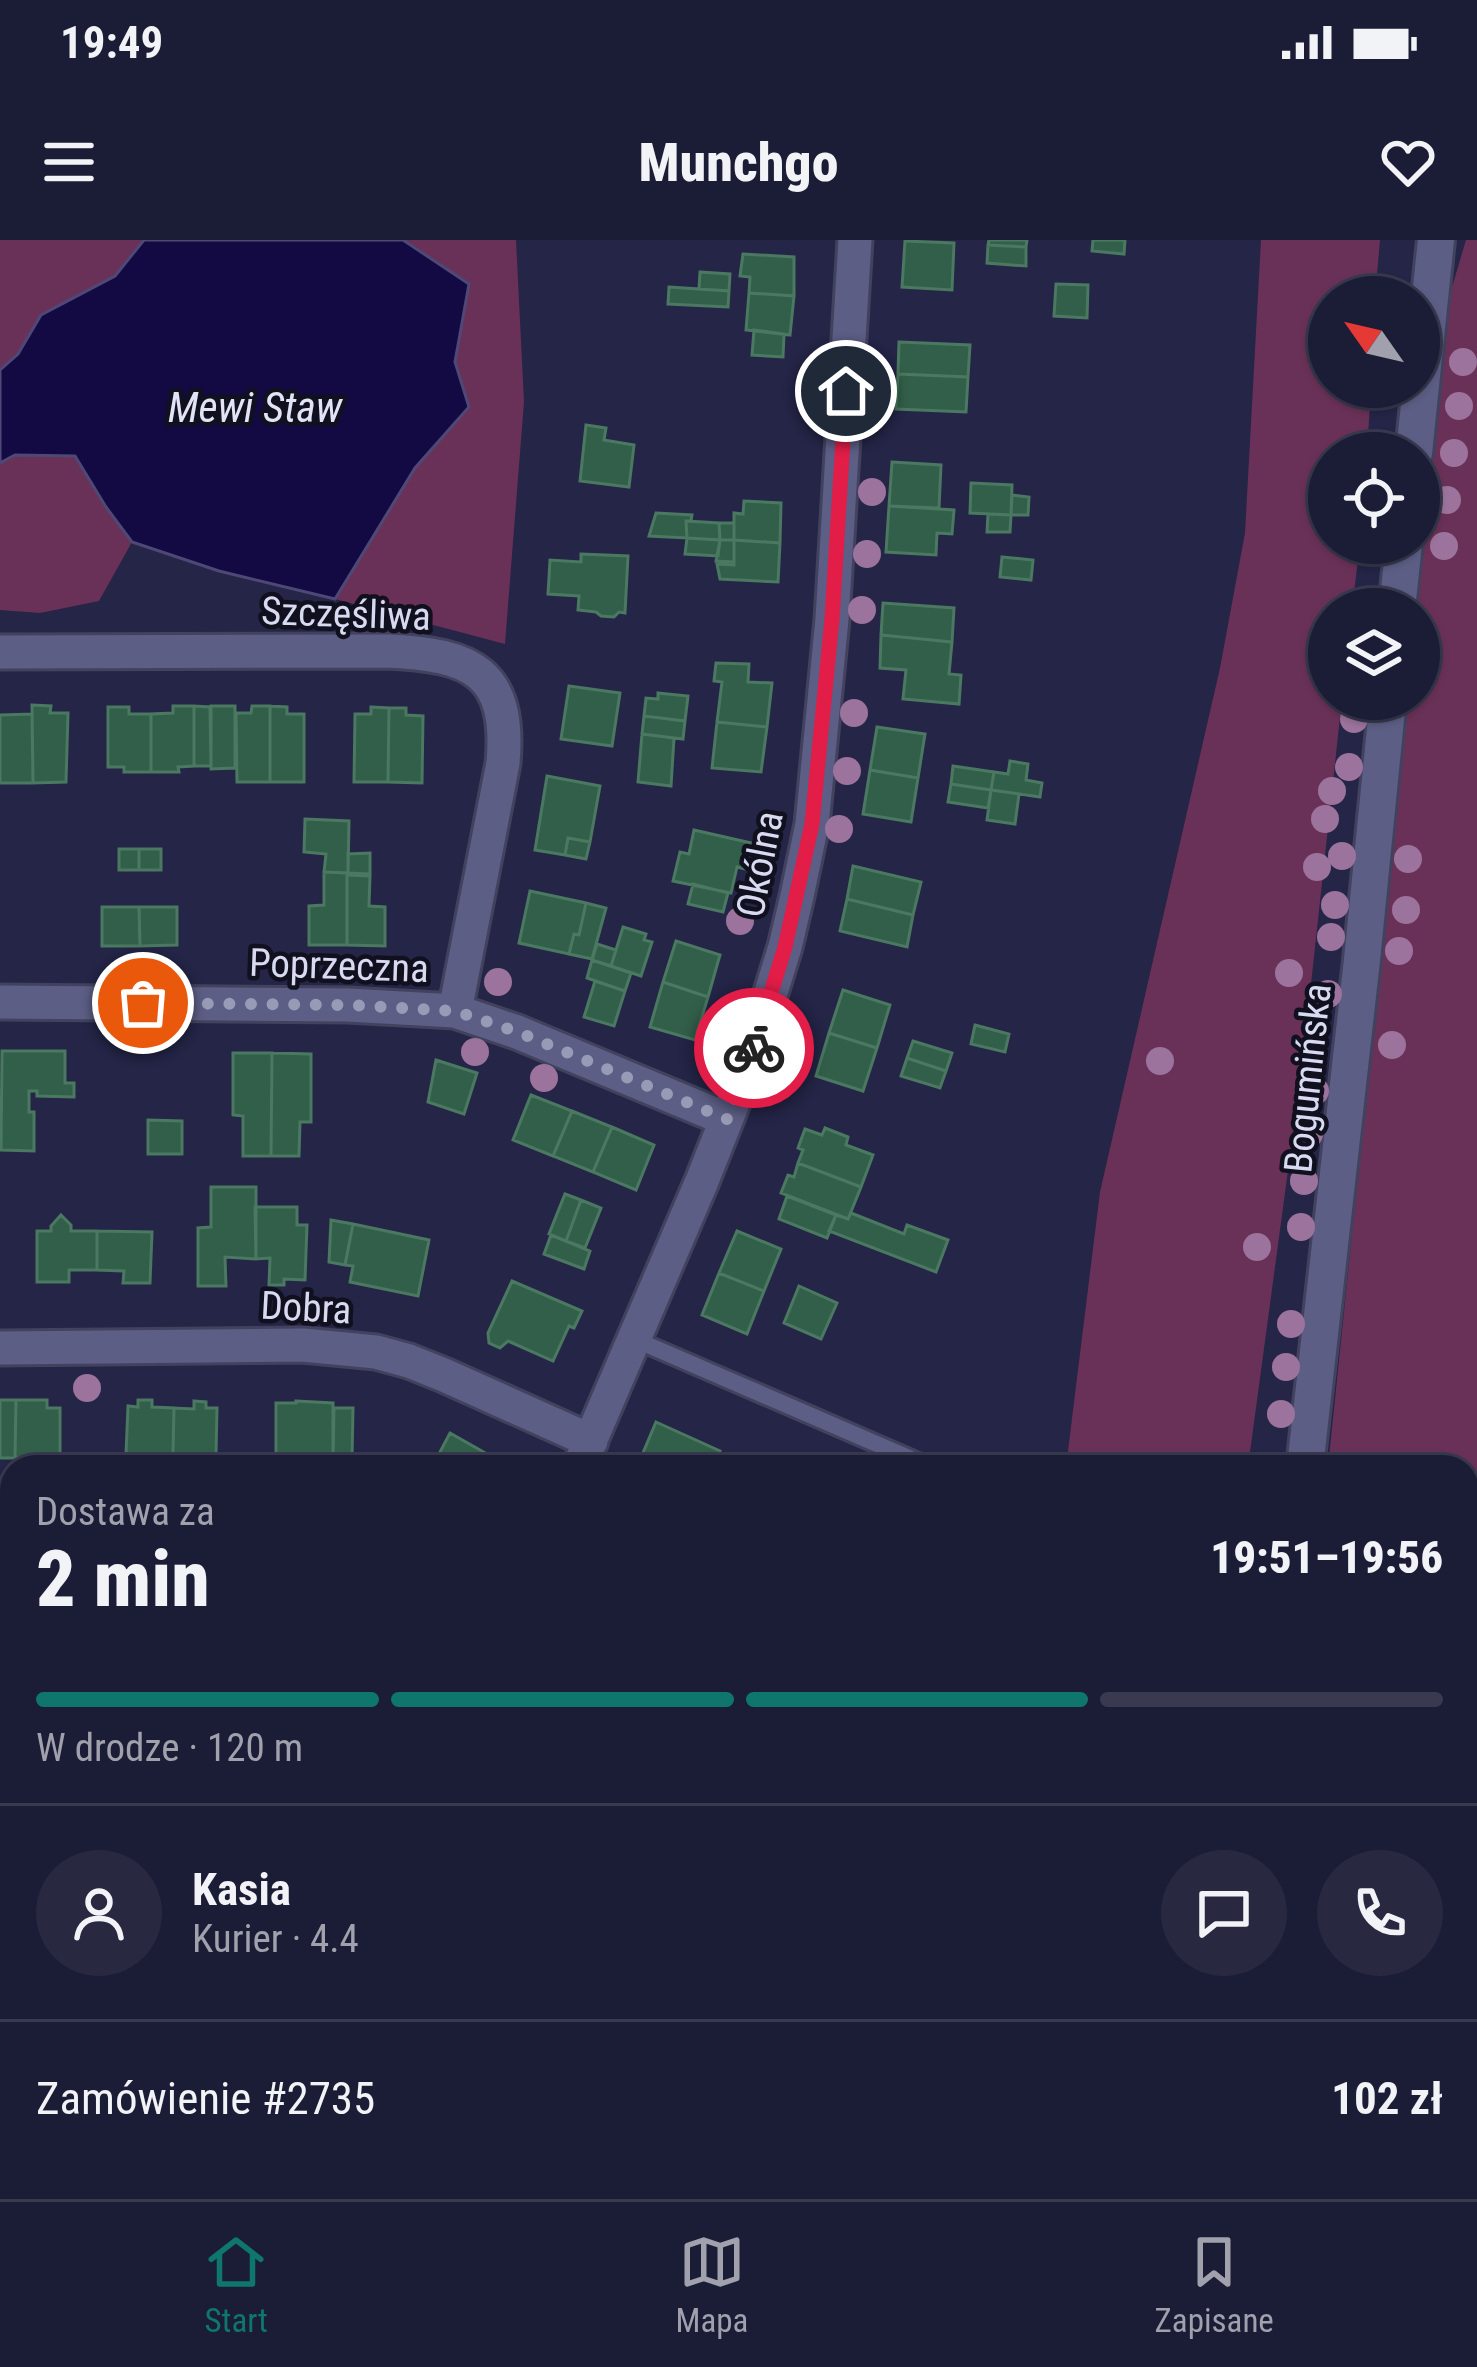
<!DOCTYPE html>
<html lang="pl">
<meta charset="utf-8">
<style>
body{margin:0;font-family:"Roboto Condensed",sans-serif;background:#282941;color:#f1f3f6;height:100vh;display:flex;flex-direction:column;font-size:45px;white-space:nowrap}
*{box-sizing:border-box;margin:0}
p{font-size:39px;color:#a0a1ad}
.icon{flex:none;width:66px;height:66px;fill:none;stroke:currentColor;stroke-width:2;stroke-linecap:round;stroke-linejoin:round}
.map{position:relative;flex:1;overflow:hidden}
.details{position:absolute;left:0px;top:1215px;width:1479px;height:744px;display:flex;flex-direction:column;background:#1b1c35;border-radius:36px 36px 0 0;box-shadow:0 3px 9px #0004,0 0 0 3px #393a50}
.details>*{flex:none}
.needle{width:78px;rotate:304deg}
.buttons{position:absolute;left:1308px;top:36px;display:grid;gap:24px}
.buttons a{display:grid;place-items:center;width:132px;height:132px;border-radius:50%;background:#1b1c35;box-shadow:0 3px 9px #0004,0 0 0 3px #393a50;font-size:60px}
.pin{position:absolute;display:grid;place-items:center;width:102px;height:102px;color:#fff;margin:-51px;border:6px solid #fff;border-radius:50%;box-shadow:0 3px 12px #0007}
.courier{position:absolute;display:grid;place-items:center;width:120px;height:120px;margin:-60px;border:9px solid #e11d48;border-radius:50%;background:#fff;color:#222;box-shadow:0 3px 15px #0007}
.overview em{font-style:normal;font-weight:800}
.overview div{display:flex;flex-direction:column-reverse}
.overview{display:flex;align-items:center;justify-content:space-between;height:204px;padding:0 36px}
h1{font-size:78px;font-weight:800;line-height:90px}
.bar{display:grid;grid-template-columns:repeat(4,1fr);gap:18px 12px;align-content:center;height:144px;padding:0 36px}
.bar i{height:15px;border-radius:9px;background:#393a50}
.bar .selected{background:#0f766e}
.bar p{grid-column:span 4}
.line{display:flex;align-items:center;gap:30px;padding:0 36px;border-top:3px solid #393a50}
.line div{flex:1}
.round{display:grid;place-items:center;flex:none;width:126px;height:126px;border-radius:63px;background:#282941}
.status{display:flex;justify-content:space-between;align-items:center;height:84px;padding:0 60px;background:#1b1c35;direction:ltr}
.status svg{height:33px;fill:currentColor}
header{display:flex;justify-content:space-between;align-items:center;height:156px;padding:0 36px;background:#1b1c35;font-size:54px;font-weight:800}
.dock{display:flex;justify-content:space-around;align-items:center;height:168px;border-top:3px solid #393a50;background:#1b1c35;font-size:33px;color:#a0a1ad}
.dock a{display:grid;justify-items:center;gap:6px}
.dock .selected{color:#0f766e}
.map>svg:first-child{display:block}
.green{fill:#693157}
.water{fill:#140a43;stroke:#4e4877;stroke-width:3}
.building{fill:#325f4a;stroke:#4a7861;stroke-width:3}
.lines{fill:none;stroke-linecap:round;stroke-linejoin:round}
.service-casing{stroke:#42425f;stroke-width:22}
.minor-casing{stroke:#42425f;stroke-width:39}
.tertiary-casing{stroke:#42425f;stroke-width:42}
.service{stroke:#5c5e85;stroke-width:16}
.minor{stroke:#5c5e85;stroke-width:33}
.tertiary{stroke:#5c5e85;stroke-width:36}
.tree{fill:#9c739c}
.done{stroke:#989bb5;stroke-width:12;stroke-dasharray:0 21.6}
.route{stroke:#e11d48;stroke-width:15}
.labels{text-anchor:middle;stroke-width:9;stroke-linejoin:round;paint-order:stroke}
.street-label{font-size:39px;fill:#d7daf0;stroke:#10101f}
.water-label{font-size:42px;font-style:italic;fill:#e1e3f6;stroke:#10101f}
</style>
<div class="status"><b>19:49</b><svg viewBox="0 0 49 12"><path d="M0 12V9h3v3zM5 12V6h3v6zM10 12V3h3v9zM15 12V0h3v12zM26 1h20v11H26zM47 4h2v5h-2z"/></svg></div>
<header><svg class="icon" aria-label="menu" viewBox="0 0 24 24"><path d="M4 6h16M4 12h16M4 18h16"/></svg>Munchgo<svg class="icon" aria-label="heart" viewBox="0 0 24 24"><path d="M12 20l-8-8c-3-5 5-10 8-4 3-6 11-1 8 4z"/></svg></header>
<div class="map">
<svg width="1477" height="1959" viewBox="0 0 1477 1959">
<rect width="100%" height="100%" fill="#242547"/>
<!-- green -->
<path class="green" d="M0 0H144L116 36 41 75 18 115 0 130Z
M403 0H516L524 162 505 404 335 359 415 228 469 167 455 122 469 44Z
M1261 0H1380L1375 57H1329V147H1371L1367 213H1329V303H1360L1352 369H1329V459H1342L1302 827 1248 1227H1066L1100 952 1220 428 1245 293Z
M1466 0H1477V1959H1245L1246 1947H1467V1227H1328L1407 459H1419V369H1417L1450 54Z
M15 215 76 216 106 267 132 302 99 361 40 373 0 370V223Z
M389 1947H1162L1161 1959H371Z"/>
<!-- water -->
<path class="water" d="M144 0H403L469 44 455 122 469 167 415 228 335 359 219 331 132 302 106 267 75 216 15 215 0 223V130L18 114 41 75 115 36Z"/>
<!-- building -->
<path class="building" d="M989 0H1027L1026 7 988 5Z
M1093 0H1125L1124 14 1092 11Z
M905 1 954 3 952 50 902 47Z
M988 5 1026 7V26L987 23Z
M743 14 794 17V56L749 53 750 37 740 36Z
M700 32 730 34 729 51 699 49Z
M1056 44 1088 45 1087 78 1054 76Z
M669 47 729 51 728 67 668 64Z
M749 53 794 56 790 95 746 90Z
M754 90 784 94 783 117 752 115Z
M899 102 970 105 968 137 898 134Z
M898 134 968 137 966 172 896 169Z
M586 185 606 188 604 200 634 205 629 247 580 241Z
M892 222 941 225 939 268 889 266Z
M971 243 1012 245 1011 275 970 273Z
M1012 255 1029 257 1028 275H1011Z
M744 261 781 263 780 303 734 300V273L743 274Z
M889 266 954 270 952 294 937 293 936 315 886 312Z
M656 273 692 275 691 281H686L687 298 649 296Z
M988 274 1011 275 1010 292H987Z
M686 281 719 283 720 300 687 298Z
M719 283H734V300H720Z
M687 298 720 300 718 316 685 314Z
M720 300H734V322L716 321Z
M734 300 780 303 778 342 720 339 717 324 734 325Z
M581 314 628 316 625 373 619 372 614 377 601 376 596 372 578 370 579 356 548 354 550 320 581 322Z
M1002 317 1033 320 1031 340 1000 337Z
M883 363 954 368 952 402 881 395Z
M881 395 952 402 949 434 961 435 959 464 903 459 906 430 880 428Z
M716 423 749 424 748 442 772 443 767 487 717 482 722 442 714 441Z
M569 446 620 453 612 506 561 499Z
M658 453 688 456 685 481 644 476 646 458 658 459Z
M32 465 51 466 50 473H68L66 542 33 543Z
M173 466H194V526L178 527 179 532H151V474L173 473Z
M194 466 210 467 211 526H194Z
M211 466H235V528L211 529Z
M252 466H270V542H237L236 473H251Z
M270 466 287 467V474H304V542H270Z
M108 467H129V474H151V532H124V527H108Z
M371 467 389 468 388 542H354L355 474H371Z
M389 468H406V475L423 476 422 543 388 542Z
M32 474 33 543H0V475Z
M644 476 685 481 683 499 642 494Z
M717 482 767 487 761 532 712 528Z
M877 487 925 494 918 538 870 530Z
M642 494 674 498 671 546 638 542Z
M1010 521 1028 524 1026 540 1042 543 1040 557 991 550 994 532 1008 534Z
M953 526 994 532 991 550 951 544Z
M870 530 918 538 911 582 863 574Z
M547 536 600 546 590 602 568 598 565 615 535 610Z
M951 544 991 550 988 568 948 562Z
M991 550 1019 554 1015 584 987 580Z
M305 579 349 581 348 633 324 632 326 614 304 612Z
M694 590 751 603 745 629 737 627 731 653 673 641 680 612 689 614Z
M568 598 590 602 586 619 565 615Z
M119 609H139V630H119Z
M139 609H161V630H139Z
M370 613V634L348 633V614Z
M853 626 921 642 913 675 847 659Z
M324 632 347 633V705H309V666L324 665Z
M347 635 370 636 369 666 385 667V706L347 705Z
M693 644 728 653 723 672 688 664Z
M530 651 586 663 579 695 574 694 569 714 519 703Z
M847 659 913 675 907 707 840 691Z
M586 663 606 668 592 719 569 714 574 694 579 695Z
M102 667H139L140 706H102Z
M139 667H177V705L140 706Z
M623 687 646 694 644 700 652 702 641 736 611 726Z
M676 701 720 715 708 757 663 742Z
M597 704 616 710 611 726 592 720Z
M592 720 631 733 625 751 587 738Z
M595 741 625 751 614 786 584 777Z
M663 742 708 757 695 800 650 787Z
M843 750 890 765 877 808 829 793Z
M975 785 1009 794 1005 812 971 804Z
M829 793 877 808 863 851 816 836Z
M913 801 952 813 946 831 907 818Z
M2 811H65V843H74V857L37 856V851H29V872H34V911L1 910Z
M233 813H272L271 916H243V876L233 875Z
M272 813 311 814V882H300L299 916H271Z
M907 818 946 831 940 848 901 836Z
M436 820 477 833 464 874 428 862Z
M531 855 572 871 553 916 513 900Z
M572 871 612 887 593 932 553 916Z
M148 880 182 881V914H148Z
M612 887 654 905 636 950 593 932Z
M825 888 848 897 846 905 873 915 861 947 798 923 803 910 798 908 805 889 822 895Z
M798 923 861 947 848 979 781 953 788 935 794 937Z
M211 947H256V1019L225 1017 226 1046H198V988L211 987Z
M565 954 581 960 566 1001 549 994Z
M787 956 836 975 827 998 779 979Z
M581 960 601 968 585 1008 566 1001Z
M255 967H297V985H307L305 1040 284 1039V1045H269L270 1018 256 1019Z
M851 973 904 994 907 985 948 1000 936 1032 829 991 836 975 848 979Z
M61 975 71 985V991H97V1030H69V1042H37V991H51V986Z
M331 980 353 984 345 1025 329 1022Z
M353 984 429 1000 418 1056 350 1042 353 1026 345 1025Z
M97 991 152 992 150 1043H123L124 1031 97 1030Z
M737 991 781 1009 764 1051 719 1033Z
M551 995 590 1011 584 1029 544 1014Z
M719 1033 764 1051 747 1094 702 1075Z
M512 1041 582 1071 574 1088 569 1086 553 1121 508 1101 500 1108 489 1103 488 1093Z
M799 1046 837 1063 821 1099 784 1083Z
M0 1160H16L15 1218H0Z
M16 1160H47V1168H60V1218H15Z
M138 1160H152V1167L174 1168 173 1214H126L128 1166 138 1167Z
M194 1161 206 1162V1168H217L216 1215 173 1214 174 1168 194 1169Z
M296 1161 333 1163V1219L276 1218V1163H296Z
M334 1168H353L352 1219H333Z
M656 1182 720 1211 713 1227 685 1215 680 1227H658L640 1220Z
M450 1193 489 1215 483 1227H432Z
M126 1214H173V1227H126Z
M1 1788H12V1878H0Z"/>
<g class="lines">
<!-- service casing -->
<g class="service-casing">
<path id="service" d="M634 1099 930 1227"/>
</g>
<!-- minor casing -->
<g class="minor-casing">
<path id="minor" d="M0 412 389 411C472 415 511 432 503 523L455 771
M0 762 348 765 455 771 517 792 726 879
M0 1108 303 1105 376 1112 409 1121 444 1135 591 1201
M579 1227 702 941 750 820 785 707 797 656 812 584 832 379 855 0
M0 1512H12
M0 1706H12"/>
</g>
<!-- tertiary casing -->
<g class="tertiary-casing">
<path id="tertiary" d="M1414 213 1436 0
M1397 369 1404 303
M1305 1227 1362 720 1388 459
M1226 1959 1227 1947"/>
</g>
<!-- service -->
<use href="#service" class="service"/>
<!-- minor -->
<use href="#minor" class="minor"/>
<!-- tertiary -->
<use href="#tertiary" class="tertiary"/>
</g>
<!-- trees -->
<g class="tree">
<circle cx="1463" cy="122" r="14"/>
<circle cx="1459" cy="166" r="14"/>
<circle cx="1454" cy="213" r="14"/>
<circle cx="872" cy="252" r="14"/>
<circle cx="1447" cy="260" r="14"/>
<circle cx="1444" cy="306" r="14"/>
<circle cx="867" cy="314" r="14"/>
<circle cx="862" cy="370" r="14"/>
<circle cx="854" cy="473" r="14"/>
<circle cx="1354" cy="479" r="14"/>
<circle cx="1349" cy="527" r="14"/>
<circle cx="847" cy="531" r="14"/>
<circle cx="1332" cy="551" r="14"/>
<circle cx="1325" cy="579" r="14"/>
<circle cx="839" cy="589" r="14"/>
<circle cx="1342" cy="616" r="14"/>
<circle cx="1408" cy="619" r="14"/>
<circle cx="1317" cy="627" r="14"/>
<circle cx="1335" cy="665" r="14"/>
<circle cx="1406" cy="670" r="14"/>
<circle cx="740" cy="681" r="14"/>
<circle cx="1331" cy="697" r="14"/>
<circle cx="1399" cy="711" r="14"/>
<circle cx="1289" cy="733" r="14"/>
<circle cx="498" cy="742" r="14"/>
<circle cx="1328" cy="754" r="14"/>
<circle cx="1392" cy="805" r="14"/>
<circle cx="475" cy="812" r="14"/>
<circle cx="1160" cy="821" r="14"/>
<circle cx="544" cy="838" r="14"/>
<circle cx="1315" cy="851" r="14"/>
<circle cx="1309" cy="894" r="14"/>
<circle cx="1304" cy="941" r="14"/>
<circle cx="1301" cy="987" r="14"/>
<circle cx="1257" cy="1007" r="14"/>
<circle cx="1291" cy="1084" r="14"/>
<circle cx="1286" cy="1127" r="14"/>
<circle cx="87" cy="1148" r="14"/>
<circle cx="1281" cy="1174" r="14"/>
</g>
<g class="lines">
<!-- done -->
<path class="done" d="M143 763 348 765 455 771 518 792 727 879 754 808"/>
<!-- route -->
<path class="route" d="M754 808 785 707 812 584 832 379 846 151"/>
</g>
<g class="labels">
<!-- street labels -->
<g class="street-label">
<text transform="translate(346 373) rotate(2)" y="14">Szczęśliwa</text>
<text transform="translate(759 624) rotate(-79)" y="14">Okólna</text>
<text transform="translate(339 725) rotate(2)" y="14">Poprzeczna</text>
<text transform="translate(1307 838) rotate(-84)" y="14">Bogumińska</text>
<text transform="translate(306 1067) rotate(3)" y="14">Dobra</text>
</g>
<!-- water labels -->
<g class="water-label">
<text x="255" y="182">Mewi Staw</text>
</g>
</g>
</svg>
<div class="buttons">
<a><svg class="needle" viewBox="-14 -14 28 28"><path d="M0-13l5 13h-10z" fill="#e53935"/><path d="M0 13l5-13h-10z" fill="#a0a1ad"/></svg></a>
<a><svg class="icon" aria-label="locate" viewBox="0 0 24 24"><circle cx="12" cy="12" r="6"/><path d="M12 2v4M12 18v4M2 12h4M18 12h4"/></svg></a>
<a><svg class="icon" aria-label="layers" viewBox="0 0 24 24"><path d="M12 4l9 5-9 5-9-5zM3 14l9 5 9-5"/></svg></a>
</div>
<div class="pin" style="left:143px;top:763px;background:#ea580c"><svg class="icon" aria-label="bag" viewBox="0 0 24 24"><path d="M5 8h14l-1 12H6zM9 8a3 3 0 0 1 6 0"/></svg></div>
<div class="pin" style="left:846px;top:151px;background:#1f2937"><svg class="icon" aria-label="home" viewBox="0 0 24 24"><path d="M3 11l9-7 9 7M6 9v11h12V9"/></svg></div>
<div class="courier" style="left:754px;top:808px"><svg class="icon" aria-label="bike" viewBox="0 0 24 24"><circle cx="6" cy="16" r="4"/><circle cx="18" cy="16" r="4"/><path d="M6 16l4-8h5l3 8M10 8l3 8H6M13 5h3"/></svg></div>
<section class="details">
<div class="overview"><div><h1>2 min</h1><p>Dostawa za</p></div><em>19:51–19:56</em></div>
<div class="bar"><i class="selected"></i><i class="selected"></i><i class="selected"></i><i></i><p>W drodze · 120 m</p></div>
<div class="line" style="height:216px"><a class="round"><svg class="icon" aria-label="person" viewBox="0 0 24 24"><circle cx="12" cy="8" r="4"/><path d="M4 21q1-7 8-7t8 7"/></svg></a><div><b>Kasia</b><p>Kurier · 4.4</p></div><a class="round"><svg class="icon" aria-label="chat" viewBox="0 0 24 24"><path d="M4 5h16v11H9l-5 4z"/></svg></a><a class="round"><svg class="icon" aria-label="phone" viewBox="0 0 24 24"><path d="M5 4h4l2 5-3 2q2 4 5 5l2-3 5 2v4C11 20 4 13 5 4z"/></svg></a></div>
<div class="line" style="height:156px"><div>Zamówienie #2735</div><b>102 zł</b></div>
</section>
</div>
<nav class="dock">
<a class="selected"><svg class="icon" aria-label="home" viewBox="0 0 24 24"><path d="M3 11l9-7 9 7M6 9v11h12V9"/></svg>Start</a>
<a><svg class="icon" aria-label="map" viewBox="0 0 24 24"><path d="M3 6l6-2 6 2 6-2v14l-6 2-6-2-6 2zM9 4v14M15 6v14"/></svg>Mapa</a>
<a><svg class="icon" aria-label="saved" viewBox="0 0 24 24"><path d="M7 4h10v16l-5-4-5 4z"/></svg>Zapisane</a>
</nav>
